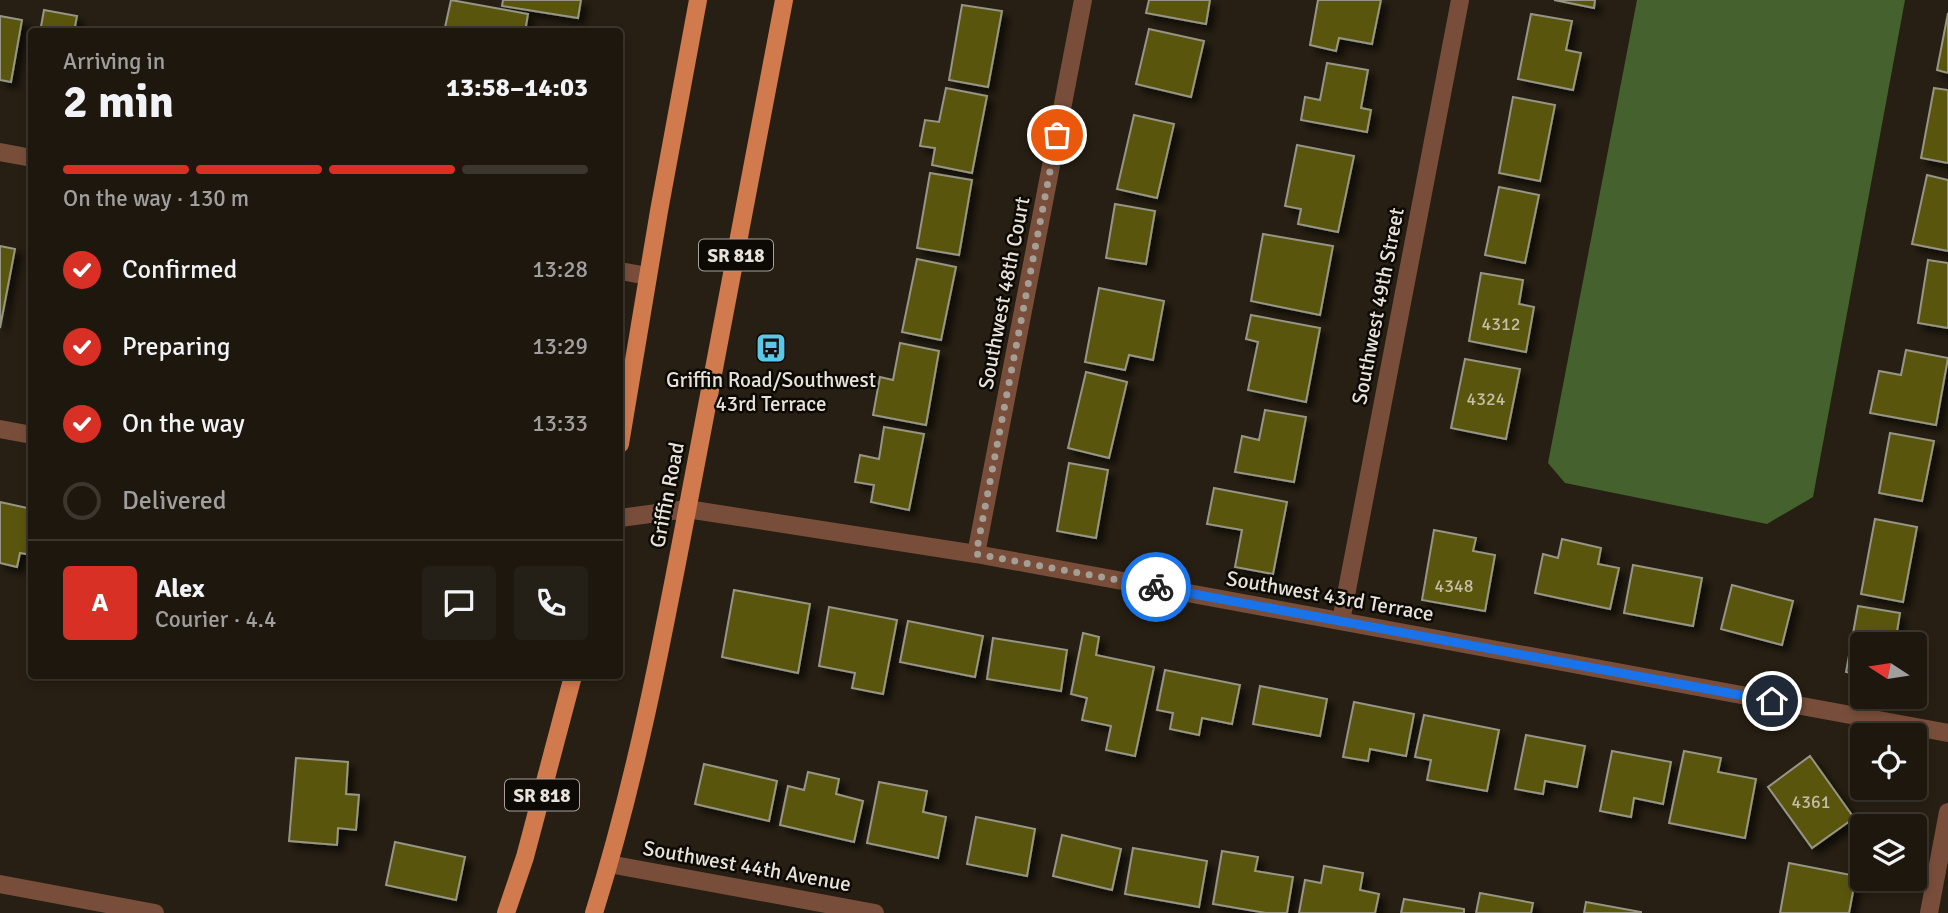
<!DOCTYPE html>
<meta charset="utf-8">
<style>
body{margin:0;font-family:Signika,sans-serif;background:#252017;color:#f1f3f6;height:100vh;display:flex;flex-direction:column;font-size:26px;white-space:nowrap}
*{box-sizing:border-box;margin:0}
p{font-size:23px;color:#a09f9e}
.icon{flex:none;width:38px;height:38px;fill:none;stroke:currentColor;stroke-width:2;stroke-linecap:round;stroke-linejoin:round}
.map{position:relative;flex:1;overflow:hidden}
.details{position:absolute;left:28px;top:28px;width:595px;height:651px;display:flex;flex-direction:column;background:#1d170e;border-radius:7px;box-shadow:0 4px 10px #0003,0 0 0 2px #3b362e}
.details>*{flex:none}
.needle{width:46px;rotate:282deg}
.buttons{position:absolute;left:1850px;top:632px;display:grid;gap:14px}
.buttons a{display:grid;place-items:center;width:77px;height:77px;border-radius:7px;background:#1d170e;box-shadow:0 4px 10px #0003,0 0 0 2px #3b362e;font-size:35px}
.pin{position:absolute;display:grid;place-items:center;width:60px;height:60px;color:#fff;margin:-30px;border:4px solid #fff;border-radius:50%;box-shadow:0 2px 7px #0007}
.courier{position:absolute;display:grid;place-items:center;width:70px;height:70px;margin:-35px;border:5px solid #1a73e8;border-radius:50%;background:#fff;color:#222;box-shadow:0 2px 9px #0007}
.overview em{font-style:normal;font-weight:700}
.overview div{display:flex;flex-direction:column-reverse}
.overview{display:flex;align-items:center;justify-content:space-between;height:119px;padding:0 35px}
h1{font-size:46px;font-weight:700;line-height:52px}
.bar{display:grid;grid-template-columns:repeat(4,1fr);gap:10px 7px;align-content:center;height:84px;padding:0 35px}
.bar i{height:9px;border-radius:5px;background:#3b362e}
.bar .current{background:#d93025}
.bar p{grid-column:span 4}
.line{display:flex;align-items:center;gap:18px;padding:0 35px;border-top:2px solid #3b362e}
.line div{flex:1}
.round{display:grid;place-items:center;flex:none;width:74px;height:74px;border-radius:7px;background:#252017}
ol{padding:0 35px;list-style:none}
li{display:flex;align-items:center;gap:21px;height:77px}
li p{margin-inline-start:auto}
li .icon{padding:7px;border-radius:50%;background:#d93025;color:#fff;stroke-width:4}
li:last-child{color:#a09f9e}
li i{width:38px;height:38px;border:4px solid #3b362e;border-radius:50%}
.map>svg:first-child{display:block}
.water{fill:#45612e}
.building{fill:#5a5411;stroke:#979685;stroke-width:2;filter:url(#shadow)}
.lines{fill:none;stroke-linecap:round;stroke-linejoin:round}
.street{stroke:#784e3a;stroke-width:18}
.primary{stroke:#d07a4e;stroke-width:18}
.done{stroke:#a49e94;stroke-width:7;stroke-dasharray:0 12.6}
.route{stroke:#1a73e8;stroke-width:9}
.labels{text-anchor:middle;stroke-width:5;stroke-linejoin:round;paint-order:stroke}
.number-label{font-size:18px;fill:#c4bea8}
.shield{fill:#0d0905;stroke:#a6a19a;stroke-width:2}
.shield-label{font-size:19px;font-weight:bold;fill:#e7e2da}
.street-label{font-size:21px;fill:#e7e2da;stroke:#0d0905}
.poi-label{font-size:21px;fill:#e7e2da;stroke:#0d0905}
</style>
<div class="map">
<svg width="1948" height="913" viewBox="0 0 1948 913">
<defs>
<filter id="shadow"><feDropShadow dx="6" dy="6" stdDeviation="3.5" flood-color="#0009"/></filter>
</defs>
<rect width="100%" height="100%" fill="#271f13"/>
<!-- water -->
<path class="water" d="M1637 0H1905L1813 497 1767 524 1565 483 1548 463Z"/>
<!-- building -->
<path class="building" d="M451 0 528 14 525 32H444Z
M503 0H581L578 18 502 6Z
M1149 0H1210L1206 24 1146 13Z
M1318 0H1381L1372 44 1339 38 1336 51 1310 45Z
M1554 0H1595L1594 8Z
M962 5 1002 11 988 87 949 80Z
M44 10 77 16 74 32H40Z
M1948 13V73L1937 70Z
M1531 14 1572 21 1566 50 1581 53 1573 90 1518 79Z
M0 16 22 20 11 82 0 80Z
M1149 29 1204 41 1191 97 1136 84Z
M1327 63 1368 70 1361 108 1371 110 1367 132 1301 120 1305 97 1320 100Z
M946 88 987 96 972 173 932 165 935 148 920 146 925 120 939 122Z
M1934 88 1948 90V163L1921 158Z
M1513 97 1555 105 1540 181 1499 173Z
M1134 115 1174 124 1157 198 1117 189Z
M1297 145 1354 156 1338 232 1298 224 1301 209 1285 206Z
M930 173 972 180 959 255 917 248Z
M1927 175 1948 180V251L1912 244Z
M1499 187 1539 195 1525 263 1485 255Z
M1115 204 1155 211 1146 264 1106 258Z
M1263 234 1333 246 1320 315 1251 301Z
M0 246 15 249 0 328Z
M917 259 956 267 941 340 902 332Z
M1928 260 1948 263V328L1918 323Z
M1481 273 1523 280 1519 304 1534 307 1526 352 1469 341Z
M1099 288 1164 301 1153 360 1129 355 1125 370 1085 362Z
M1251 315 1320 328 1306 402 1248 390 1258 342 1246 339Z
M900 343 939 351 926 425 873 415 880 377 893 380Z
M1906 350 1948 358 1936 425 1870 413 1879 371 1901 375Z
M1465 359 1520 369 1506 439 1451 428Z
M1086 372 1127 382 1109 458 1068 448Z
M1265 410 1306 417 1294 482 1235 472 1242 436 1259 440Z
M884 427 924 434 909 510 871 502 874 485 855 482 860 455 879 459Z
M1890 433 1934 441 1922 501 1879 493Z
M1069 463 1108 470 1096 538 1057 531Z
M1214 488 1287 502 1273 574 1235 567 1242 530 1207 524Z
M0 502 32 509V555L20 553 17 567 0 563Z
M1875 519 1917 527 1903 602 1861 594Z
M1434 530 1476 538 1473 551 1495 555 1485 611 1422 600Z
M1562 539 1601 548 1598 564 1619 568 1610 609 1535 593 1543 554 1558 558Z
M1633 565 1702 578 1693 626 1624 613Z
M1732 585 1793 601 1782 645 1721 629Z
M734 590 810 604 798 673 722 657Z
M1858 606 1900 613 1895 644H1862V675L1846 672Z
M829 607 897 620 883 694 852 688 855 673 819 666Z
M908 621 983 636 975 677 900 662Z
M1083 633 1099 637 1096 655 1154 667 1135 756 1106 750 1111 726 1082 720 1087 698 1071 694Z
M993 638 1067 650 1061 691 987 679Z
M1165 670 1240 685 1232 724 1202 718 1199 735 1170 729 1173 713 1157 710Z
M1260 686 1327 699 1320 736 1253 724Z
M1354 702 1414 714 1406 756 1370 749 1368 761 1343 757Z
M1424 715 1499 730 1487 791 1427 780 1431 760 1415 757Z
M1526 735 1585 746 1577 787 1545 781 1543 794 1515 789Z
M1612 751 1671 762 1663 804 1634 798 1631 817 1600 811Z
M1684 751 1721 758 1718 772 1756 779 1745 838 1669 823Z
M1810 756 1854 818 1812 848 1768 787Z
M296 758 348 762 346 794 359 795 356 830 338 828 337 845 289 841Z
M704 764 777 781 769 821 695 804Z
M808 772 839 779 836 794 863 801 854 842 780 825 788 786 804 790Z
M879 782 927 791 923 812 946 817 938 858 867 843Z
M976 817 1035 829 1027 876 967 864Z
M1062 835 1121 849 1112 890 1053 876Z
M395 842 465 857 456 900 386 885Z
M1133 848 1207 861 1199 907 1125 894Z
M1222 851 1258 857 1255 871 1293 877 1287 913H1266L1213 904Z
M1789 863 1856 876 1849 913H1780Z
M1324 866 1363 873 1360 890 1379 894 1375 913H1299L1305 880 1321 883Z
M1480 893 1533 903 1531 913H1476Z
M1404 899 1464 909V913H1401Z
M1586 902 1641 912V913H1584Z"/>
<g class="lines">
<!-- street -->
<path class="street" d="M0 152 32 158
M620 271 648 276
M0 429 32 435
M620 518 687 509 976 554 1948 733
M976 554 1083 0
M1341 621 1460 0
M609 864 875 913
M0 884 155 913
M1929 913 1948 812"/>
<!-- primary -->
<path class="primary" d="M620 444 659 211 698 0
M506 913 525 857 573 676
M594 913C639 770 666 621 694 474 724 316 754 158 784 0"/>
</g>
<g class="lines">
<!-- done -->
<path class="done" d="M1057 135 976 554 1156 587"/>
<!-- route -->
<path class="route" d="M1156 587 1772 701"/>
</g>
<!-- icons -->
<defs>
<g id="bus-square" transform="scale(1.575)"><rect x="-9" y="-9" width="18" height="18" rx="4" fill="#5ac8e6" stroke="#0d0905"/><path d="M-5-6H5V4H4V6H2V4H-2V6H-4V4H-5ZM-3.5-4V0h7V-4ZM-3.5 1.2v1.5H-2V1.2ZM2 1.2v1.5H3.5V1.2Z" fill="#111"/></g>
</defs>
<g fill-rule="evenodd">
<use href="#bus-square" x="771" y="348"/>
</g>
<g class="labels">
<!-- number labels -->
<g class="number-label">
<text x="1501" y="330">4312</text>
<text x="1486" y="405">4324</text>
<text x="1454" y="592">4348</text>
<text x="1811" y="808">4361</text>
</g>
<!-- shield labels -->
<g class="shield">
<rect x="699" y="239.5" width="74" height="31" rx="5"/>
<rect x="505" y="779.5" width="74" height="31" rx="5"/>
</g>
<g class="shield-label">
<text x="736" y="262">SR 818</text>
<text x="542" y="802">SR 818</text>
</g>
<!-- street labels -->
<g class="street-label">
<text transform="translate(1004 293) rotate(-79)" y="7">Southwest 48th Court</text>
<text transform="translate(1378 306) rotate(-79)" y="7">Southwest 49th Street</text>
<text transform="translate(667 495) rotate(-79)" y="7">Griffin Road</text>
<text transform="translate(1330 596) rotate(10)" y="7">Southwest 43rd Terrace</text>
<text transform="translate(747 866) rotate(10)" y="7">Southwest 44th Avenue</text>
</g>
<!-- poi labels -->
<g class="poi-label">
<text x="771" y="387">Griffin Road/Southwest<tspan x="771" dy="24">43rd Terrace</tspan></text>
</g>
</g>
</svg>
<div class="buttons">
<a><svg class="needle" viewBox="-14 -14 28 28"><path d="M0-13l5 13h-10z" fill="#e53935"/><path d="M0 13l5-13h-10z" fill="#a09f9e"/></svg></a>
<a><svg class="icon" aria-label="locate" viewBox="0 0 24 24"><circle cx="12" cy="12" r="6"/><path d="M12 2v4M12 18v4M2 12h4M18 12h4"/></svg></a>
<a><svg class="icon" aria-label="layers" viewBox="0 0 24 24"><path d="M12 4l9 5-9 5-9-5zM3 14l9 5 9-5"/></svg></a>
</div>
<div class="pin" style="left:1057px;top:135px;background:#ea580c"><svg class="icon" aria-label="bag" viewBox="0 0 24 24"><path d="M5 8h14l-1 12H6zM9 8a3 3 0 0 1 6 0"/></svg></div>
<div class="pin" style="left:1772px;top:701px;background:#1f2937"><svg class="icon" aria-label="home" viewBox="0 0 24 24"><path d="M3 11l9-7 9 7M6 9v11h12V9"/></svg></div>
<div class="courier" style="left:1156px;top:587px"><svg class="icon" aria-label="bike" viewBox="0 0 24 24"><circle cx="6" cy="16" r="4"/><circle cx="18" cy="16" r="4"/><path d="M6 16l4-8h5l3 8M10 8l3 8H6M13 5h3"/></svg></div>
<section class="details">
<div class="overview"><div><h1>2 min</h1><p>Arriving in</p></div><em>13:58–14:03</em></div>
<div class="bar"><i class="current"></i><i class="current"></i><i class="current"></i><i></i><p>On the way · 130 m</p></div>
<ol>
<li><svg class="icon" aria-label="check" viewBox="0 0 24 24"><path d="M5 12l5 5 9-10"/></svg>Confirmed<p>13:28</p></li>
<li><svg class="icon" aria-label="check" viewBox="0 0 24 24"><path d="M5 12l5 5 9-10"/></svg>Preparing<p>13:29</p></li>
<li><svg class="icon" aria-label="check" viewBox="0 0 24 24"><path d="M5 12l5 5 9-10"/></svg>On the way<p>13:33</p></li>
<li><i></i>Delivered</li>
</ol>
<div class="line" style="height:126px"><b class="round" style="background:#d93025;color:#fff">A</b><div><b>Alex</b><p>Courier · 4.4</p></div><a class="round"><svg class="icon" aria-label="chat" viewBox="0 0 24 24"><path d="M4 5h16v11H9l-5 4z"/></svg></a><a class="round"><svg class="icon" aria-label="phone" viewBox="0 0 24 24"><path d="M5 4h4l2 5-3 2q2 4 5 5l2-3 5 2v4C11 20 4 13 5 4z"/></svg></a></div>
</section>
</div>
